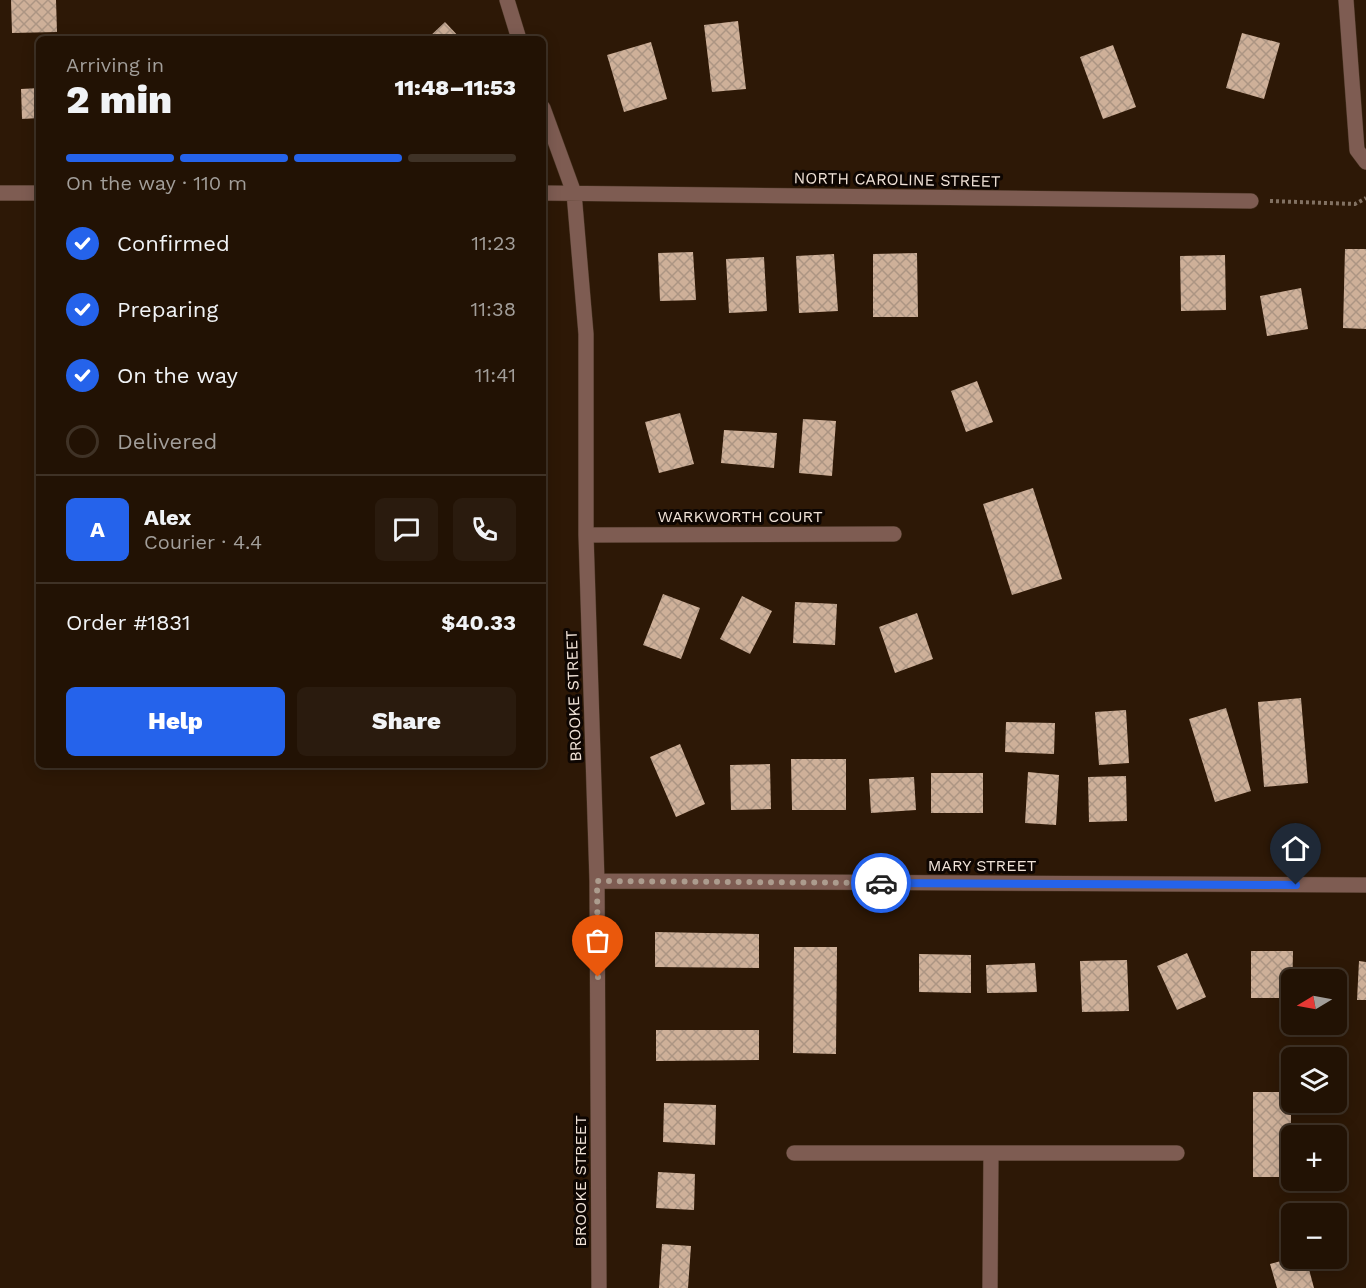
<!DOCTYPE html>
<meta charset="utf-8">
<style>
body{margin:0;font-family:"Work Sans",sans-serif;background:#2a1b0e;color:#f1f3f6;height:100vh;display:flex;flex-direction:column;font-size:22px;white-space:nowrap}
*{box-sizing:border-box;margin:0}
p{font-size:20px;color:#a29e9a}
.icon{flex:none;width:33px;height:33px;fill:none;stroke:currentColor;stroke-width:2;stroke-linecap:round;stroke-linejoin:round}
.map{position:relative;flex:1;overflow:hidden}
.details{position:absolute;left:36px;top:36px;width:510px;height:732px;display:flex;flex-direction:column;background:#221204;border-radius:9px;box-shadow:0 3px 15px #0003,0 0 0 2px #3f3226}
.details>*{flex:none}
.needle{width:39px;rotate:260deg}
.buttons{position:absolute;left:1281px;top:969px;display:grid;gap:12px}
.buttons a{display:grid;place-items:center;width:66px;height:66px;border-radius:9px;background:#221204;box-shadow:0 3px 15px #0003,0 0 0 2px #3f3226;font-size:30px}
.pin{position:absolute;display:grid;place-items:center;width:51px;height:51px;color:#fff;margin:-62px -26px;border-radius:50% 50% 50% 0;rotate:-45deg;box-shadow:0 0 6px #0007}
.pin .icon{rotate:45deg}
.courier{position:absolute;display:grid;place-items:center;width:60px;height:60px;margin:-30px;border:4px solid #2563eb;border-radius:50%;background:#fff;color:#222;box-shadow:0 2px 8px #0007}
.headline em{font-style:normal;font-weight:800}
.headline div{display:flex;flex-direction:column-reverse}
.headline{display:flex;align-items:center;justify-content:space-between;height:102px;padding:0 30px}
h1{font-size:39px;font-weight:800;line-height:45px}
.bar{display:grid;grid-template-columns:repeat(4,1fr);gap:9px 6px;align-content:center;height:72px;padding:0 30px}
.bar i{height:8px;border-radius:4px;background:#3f3226}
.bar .current{background:#2563eb}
.bar p{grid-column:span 4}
.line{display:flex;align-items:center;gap:15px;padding:0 30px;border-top:2px solid #3f3226}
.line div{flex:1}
.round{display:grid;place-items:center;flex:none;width:63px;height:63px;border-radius:9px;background:#2a1b0e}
ol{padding:0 30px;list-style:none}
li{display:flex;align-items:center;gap:18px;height:66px}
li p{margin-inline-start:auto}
li .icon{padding:6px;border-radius:50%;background:#2563eb;color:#fff;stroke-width:4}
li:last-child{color:#a29e9a}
li i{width:33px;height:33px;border:3px solid #3f3226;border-radius:50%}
.button{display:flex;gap:12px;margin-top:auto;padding:12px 30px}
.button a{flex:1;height:69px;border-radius:9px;background:#2563eb;color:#fff;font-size:24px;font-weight:800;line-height:69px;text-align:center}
.button a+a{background:#2a1b0e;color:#f1f3f6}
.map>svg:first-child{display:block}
.building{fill:url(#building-cross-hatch)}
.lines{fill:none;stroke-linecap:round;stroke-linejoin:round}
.minor-casing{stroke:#483423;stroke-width:16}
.path{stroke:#827162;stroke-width:4;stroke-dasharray:3 3;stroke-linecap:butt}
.minor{stroke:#7e5c52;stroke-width:15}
.done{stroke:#ac9c8e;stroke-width:6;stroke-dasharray:0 10.8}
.route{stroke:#2563eb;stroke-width:8}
.labels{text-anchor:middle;stroke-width:6;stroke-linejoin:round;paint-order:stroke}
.street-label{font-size:16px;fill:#f1e3d8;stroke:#0e0602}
</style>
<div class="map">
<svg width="1366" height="1288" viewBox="0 0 1366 1288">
<defs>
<pattern id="building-cross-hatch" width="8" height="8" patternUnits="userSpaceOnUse" patternTransform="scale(1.5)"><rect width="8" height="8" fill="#ceb099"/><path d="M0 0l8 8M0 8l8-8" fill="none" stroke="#ac9583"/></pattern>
</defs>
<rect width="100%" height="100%" fill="#2d1806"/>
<!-- building -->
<path class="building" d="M11 0H56L57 32 12 33Z
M738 21 746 89 712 92 704 25Z
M445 22 461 39H427Z
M1242 33 1280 43 1264 99 1226 88Z
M651 42 667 99 624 112 607 55Z
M1113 45 1136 107 1103 119 1080 57Z
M39 88V118L22 119 21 89Z
M1345 249H1366V329L1343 328Z
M693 252 696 300 660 301 658 253Z
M917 253 918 317H873V254Z
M834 254 838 311 799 313 796 256Z
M1225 255 1226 310 1181 311 1180 256Z
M764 257 767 311 729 313 726 259Z
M1301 288 1308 329 1267 336 1260 296Z
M977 381 993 422 966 432 951 391Z
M680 413 694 464 659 473 645 422Z
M803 419 836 421 832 476 799 473Z
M724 430 777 433 774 468 721 463Z
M1033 488 1062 579 1012 595 983 504Z
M663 594 700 608 681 659 643 645Z
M742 596 772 611 750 654 720 639Z
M795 602 837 604 835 645 793 643Z
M917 613 933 659 895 673 879 627Z
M1301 698 1308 783 1264 787 1258 702Z
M1226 708 1251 791 1215 802 1189 719Z
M1126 710 1129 763 1099 765 1095 712Z
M1006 722 1055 723 1054 754 1005 752Z
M680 744 705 804 676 817 650 757Z
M791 759H846V810H792Z
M770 764 771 809 731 810 730 765Z
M1028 772 1059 775 1056 825 1025 823Z
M931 773H983V813H931Z
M1126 776 1127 821 1089 822 1088 777Z
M914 777 916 810 871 813 869 779Z
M655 932 759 934V968L655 967Z
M794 947H837L836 1054 793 1053Z
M1251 951H1293L1292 998H1251Z
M1187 953 1206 997 1177 1010 1157 966Z
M919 954 971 955V993L919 992Z
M1127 960 1129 1011 1082 1012 1080 961Z
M1359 961 1366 962V1000H1357Z
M1035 963 1037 992 987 993 986 965Z
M656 1030H759V1060L656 1061Z
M1253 1092H1291V1177H1253Z
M664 1103 716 1105 715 1145 663 1142Z
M658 1172 695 1174 694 1210 656 1208Z
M662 1244 691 1246 688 1288H659Z
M1292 1258H1306L1314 1288H1277L1270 1264Z"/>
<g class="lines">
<!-- minor casing -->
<g class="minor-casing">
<path id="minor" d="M507 0 519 39
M1346 0 1357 150 1366 162
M543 108 574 193 586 334V535L597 881 599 1288
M0 193H39
M543 193 1251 201
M586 535 894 534
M597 881 1366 885
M794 1153H1177
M990 1288 991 1153"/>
</g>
<!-- path -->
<path class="path" d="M1270 201 1355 204 1366 198"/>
<!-- minor -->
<use href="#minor" class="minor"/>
</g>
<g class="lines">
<!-- done -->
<path class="done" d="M598 977 597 881 881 883"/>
<!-- route -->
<path class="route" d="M881 883 1296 885"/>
</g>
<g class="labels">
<!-- street labels -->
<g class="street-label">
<text transform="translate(897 179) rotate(1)" y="6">NORTH CAROLINE STREET</text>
<text x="740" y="522">WARKWORTH COURT</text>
<text transform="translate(573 696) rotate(-92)" y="6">BROOKE STREET</text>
<text x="982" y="871">MARY STREET</text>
<text transform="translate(580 1181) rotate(-90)" y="6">BROOKE STREET</text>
</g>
</g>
</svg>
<div class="buttons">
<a><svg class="needle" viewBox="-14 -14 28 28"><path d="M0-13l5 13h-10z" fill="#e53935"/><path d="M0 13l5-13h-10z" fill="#a29e9a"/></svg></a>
<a><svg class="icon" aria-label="layers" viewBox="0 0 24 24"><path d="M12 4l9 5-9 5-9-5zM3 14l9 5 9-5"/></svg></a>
<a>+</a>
<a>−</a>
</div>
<div class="pin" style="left:598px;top:977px;background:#ea580c"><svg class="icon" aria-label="bag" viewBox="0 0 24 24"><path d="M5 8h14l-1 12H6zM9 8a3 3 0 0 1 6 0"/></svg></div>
<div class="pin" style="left:1296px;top:885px;background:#1f2937"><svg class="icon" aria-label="home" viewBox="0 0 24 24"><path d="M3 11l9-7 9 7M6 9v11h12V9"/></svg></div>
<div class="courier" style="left:881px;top:883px"><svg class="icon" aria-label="car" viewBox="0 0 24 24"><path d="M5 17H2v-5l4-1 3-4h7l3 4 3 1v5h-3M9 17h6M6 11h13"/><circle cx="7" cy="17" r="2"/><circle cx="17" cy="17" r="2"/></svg></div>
<section class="details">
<div class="headline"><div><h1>2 min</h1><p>Arriving in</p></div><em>11:48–11:53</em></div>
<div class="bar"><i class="current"></i><i class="current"></i><i class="current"></i><i></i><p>On the way · 110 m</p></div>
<ol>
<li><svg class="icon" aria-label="check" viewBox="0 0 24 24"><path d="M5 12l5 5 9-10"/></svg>Confirmed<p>11:23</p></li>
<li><svg class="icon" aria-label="check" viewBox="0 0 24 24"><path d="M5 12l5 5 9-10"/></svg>Preparing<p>11:38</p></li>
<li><svg class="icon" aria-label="check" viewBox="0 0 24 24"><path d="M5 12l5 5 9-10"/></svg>On the way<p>11:41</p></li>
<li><i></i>Delivered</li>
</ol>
<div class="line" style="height:108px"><b class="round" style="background:#2563eb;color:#fff">A</b><div><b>Alex</b><p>Courier · 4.4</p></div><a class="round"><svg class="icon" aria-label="chat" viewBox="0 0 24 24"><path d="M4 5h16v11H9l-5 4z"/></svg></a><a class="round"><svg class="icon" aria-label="phone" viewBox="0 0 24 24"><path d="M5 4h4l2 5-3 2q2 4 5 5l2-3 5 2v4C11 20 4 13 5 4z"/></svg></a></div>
<div class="line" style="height:78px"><div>Order #1831</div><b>$40.33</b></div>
<div class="button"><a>Help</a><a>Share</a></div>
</section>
</div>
